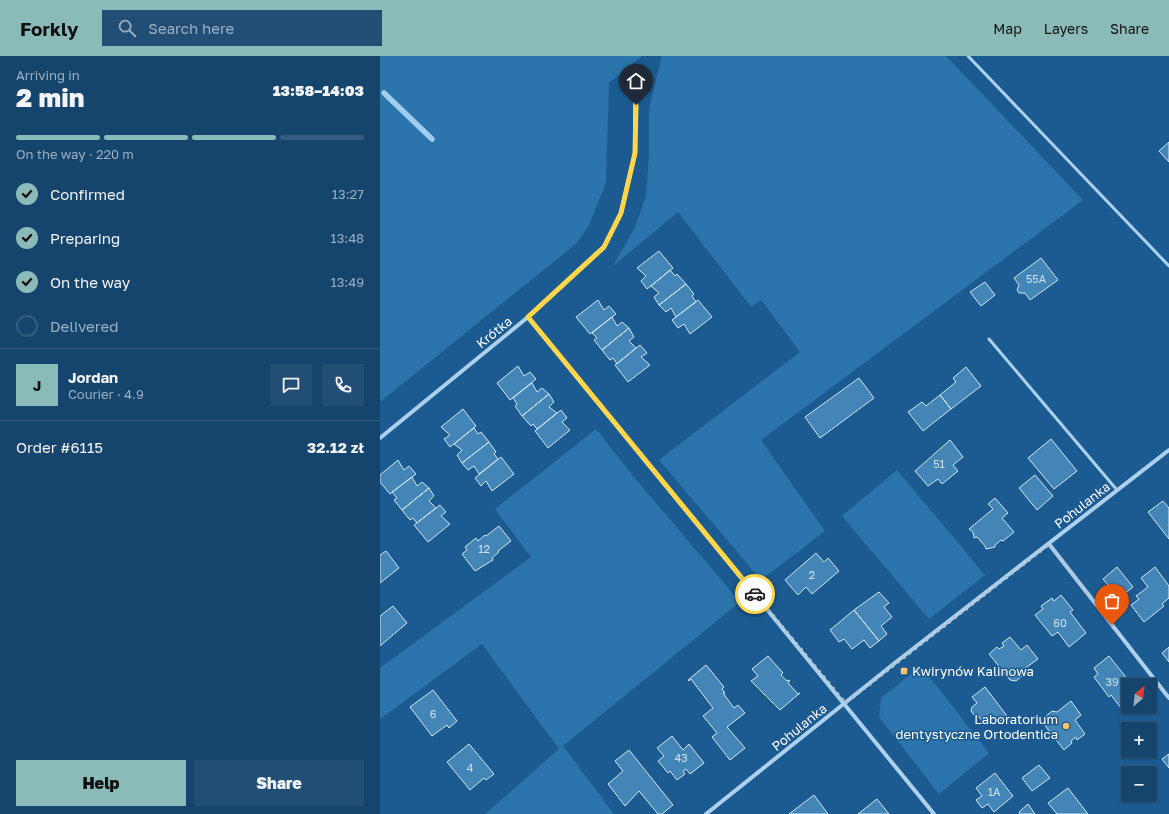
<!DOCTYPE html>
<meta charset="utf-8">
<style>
body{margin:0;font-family:"Golos Text",sans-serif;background:#224e75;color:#f1f3f6;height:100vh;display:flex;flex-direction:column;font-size:15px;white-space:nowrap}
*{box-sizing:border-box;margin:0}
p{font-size:13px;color:#9db0c2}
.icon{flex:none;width:22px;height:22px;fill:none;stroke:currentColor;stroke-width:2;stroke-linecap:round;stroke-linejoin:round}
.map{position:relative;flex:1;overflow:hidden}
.side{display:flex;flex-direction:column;background:#15446d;width:380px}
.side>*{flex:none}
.needle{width:26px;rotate:28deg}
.controls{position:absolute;left:741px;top:622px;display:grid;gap:8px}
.controls a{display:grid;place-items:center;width:36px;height:36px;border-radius:0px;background:#15446d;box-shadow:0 1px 3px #0004,0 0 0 1px #345c80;font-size:20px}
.pin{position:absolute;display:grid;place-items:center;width:34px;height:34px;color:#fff;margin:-41px -17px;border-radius:50% 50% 50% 0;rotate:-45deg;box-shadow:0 0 4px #0007}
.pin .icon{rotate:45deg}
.courier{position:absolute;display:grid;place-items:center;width:40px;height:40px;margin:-20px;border:3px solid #ffd54a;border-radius:50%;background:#fff;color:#222;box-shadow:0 1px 5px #0007}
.headline em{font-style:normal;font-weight:800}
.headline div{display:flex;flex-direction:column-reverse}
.headline{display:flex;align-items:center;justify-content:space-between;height:68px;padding:0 16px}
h1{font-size:26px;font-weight:800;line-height:30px}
.bar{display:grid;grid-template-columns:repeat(4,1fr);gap:6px 4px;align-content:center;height:48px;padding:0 16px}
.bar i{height:5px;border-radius:3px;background:#345c80}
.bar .active{background:#8bbbb9}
.bar p{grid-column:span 4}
.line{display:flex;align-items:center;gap:10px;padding:0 16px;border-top:1px solid #345c80}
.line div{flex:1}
.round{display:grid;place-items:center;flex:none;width:42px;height:42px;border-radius:0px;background:#224e75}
ol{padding:0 16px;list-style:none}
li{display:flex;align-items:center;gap:12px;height:44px}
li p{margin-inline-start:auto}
li .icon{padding:4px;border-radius:50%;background:#8bbbb9;color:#111;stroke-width:4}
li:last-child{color:#9db0c2}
li i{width:22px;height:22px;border:2px solid #345c80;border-radius:50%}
.action{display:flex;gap:8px;margin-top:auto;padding:8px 16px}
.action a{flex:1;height:46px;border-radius:0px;background:#8bbbb9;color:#111;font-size:16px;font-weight:800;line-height:46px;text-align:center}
.action a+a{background:#224e75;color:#f1f3f6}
header{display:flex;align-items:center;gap:24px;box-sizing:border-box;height:56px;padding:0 20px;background:#8bbbb9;color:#111}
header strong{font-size:19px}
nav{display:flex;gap:22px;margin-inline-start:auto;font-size:14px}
.search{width:280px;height:36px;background:#224e75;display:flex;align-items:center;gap:10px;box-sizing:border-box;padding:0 14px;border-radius:0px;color:#9db0c2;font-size:15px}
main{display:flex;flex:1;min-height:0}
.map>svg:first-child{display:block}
.green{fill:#2c74ac}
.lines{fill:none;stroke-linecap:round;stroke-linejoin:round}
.stream{stroke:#9fcdf0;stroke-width:5.5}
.building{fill:#4485b8;stroke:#d2e8fa}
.service{stroke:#acd1ee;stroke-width:3}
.minor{stroke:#acd1ee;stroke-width:4}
.done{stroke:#b0c6d8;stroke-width:4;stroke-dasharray:0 7.2}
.route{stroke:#ffd54a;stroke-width:5}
.poi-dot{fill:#fec36a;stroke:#1c5b91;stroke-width:1.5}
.labels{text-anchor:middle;stroke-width:3;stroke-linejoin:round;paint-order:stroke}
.number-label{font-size:11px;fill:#d0e0ed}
.street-label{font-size:13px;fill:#fff;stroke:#1c5b91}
.poi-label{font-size:13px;fill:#fff;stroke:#1c5b91;text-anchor:start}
</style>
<header>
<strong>Forkly</strong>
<div class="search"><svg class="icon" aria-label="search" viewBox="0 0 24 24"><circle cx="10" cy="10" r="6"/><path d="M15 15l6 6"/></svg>Search here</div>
<nav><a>Map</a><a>Layers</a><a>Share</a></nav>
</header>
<main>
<section class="side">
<div class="headline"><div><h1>2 min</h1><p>Arriving in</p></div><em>13:58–14:03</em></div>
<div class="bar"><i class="active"></i><i class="active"></i><i class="active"></i><i></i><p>On the way · 220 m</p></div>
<ol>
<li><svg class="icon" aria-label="check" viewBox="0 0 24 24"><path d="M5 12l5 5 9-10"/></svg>Confirmed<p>13:27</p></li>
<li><svg class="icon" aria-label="check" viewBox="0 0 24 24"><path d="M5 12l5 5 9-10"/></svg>Preparing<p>13:48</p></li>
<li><svg class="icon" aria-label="check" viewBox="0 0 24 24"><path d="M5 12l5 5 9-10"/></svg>On the way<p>13:49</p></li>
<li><i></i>Delivered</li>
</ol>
<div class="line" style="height:72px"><b class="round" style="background:#8bbbb9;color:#111">J</b><div><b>Jordan</b><p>Courier · 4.9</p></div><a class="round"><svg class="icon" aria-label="chat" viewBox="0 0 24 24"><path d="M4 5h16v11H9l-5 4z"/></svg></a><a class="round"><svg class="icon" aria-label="phone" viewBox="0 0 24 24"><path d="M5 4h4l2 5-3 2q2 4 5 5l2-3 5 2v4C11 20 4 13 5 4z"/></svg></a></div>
<div class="line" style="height:52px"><div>Order #6115</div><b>32.12 zł</b></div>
<div class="action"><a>Help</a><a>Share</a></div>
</section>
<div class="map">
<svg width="789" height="758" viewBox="0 0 789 758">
<rect width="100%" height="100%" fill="#1c5b91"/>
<!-- green -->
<path class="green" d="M0 0H262L229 27 226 127 209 169 197 187 0 346Z
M282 0H566L703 144 381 384 445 475 381 524 279 404 420 296 381 244 371 251 298 156 233 210 255 171 266 140 269 99V52Z
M216 373 254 421 360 546 183 690 234 758H105L179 693 102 588 0 663V612L151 501 115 453Z
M517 414 605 519 549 563 462 460Z
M541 610 609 697 559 738 499 661 501 642Z"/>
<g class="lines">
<!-- stream -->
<path class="stream" d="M4 37 52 83"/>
</g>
<!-- building -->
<path class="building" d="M789 86V106L779 95Z
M279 195 293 212 267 233 261 225 266 220 257 212Z
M661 202 678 224 650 244 645 237H639L637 234 639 229 634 222Z
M290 214 295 220 297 218 306 228 279 249 274 241 279 237 271 230Z
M605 226 615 239 601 250 590 236Z
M306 228 314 238 312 240 316 246 296 261 291 252 286 256 279 249Z
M218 244 224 254 229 250 236 258 210 278 196 261Z
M318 244 332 261 310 278 304 268 298 272 292 264Z
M232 261 237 270 242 266 249 272 222 294 214 284 217 282 212 277Z
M249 272 254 281 249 285 256 292 237 308 233 302 230 304 222 294Z
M260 289 267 297 261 301 270 309 248 326 235 309Z
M138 310 144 320 150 316 156 323 130 344 117 327Z
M586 311 601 330 571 353 560 339 576 326 573 322Z
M479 322 494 342 440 382 425 361Z
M152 327 157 336 162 332 169 338 142 360 135 350 137 348 133 342Z
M169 338 174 346 169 351 177 357 157 373 153 368 151 370 142 360Z
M560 339 571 353 543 375 528 356 542 346 546 350Z
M83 353 96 370 70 391 64 383 70 379 61 371Z
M181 354 187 362 182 366 190 374 168 392 155 375Z
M94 372 98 378 101 376 109 386 82 407 77 399 82 394 74 388Z
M671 383 697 415 674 433 648 402Z
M570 384 583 401 573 409 578 415 562 428 558 423 548 430 535 415Z
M109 386 116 396 114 398 118 403 99 418 94 410 88 414 82 407Z
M121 401 134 418 112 435 106 425 101 430 95 422Z
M18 404 24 414 29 410 36 418 10 438 0 426V419Z
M655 419 673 440 657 454 639 432Z
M32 421 37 430 42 426 49 432 22 454 14 444 17 442 12 436Z
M49 432 54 440 49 445 56 452 37 467 33 462 30 464 22 454Z
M615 442 628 457 622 462 634 476 623 485 621 484 615 489V491L606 493 605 490 597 481 594 482 593 476 589 473 613 453 608 448Z
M783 445 789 452V483L768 456Z
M60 449 66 456 61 460 70 468 48 486 34 469Z
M119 470 131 485 118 495 119 496 112 502 113 504 95 515 82 498 87 494 85 491 96 482 98 485 105 479 106 480Z
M6 495 19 512 0 527V499Z
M436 497 444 506 448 502 459 515 432 538 426 531 418 539 405 524Z
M737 511 753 531 739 542 723 523Z
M775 511 789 530V542L782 548 784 550 764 566 751 549 759 543 756 540 768 531 761 522Z
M499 536 509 547 504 551 512 561 501 570 507 578 499 585 474 554Z
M681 539 693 554 690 556 706 577 689 591 678 576 672 580 655 559 663 553 661 550 672 542 674 545Z
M13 550 27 567 0 590V560Z
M474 554 499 585 490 592 484 584 472 593 464 583 459 586 450 574Z
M630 581 641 594 647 589 658 603 644 613 643 619 636 625 630 624 609 598 617 591 619 593 624 590 622 587Z
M789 591V606L782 597Z
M388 600 403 617 401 619 407 625 408 624 410 625 408 627 418 638 420 637 400 654 371 625 378 620 372 613Z
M729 600 749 625 746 627 748 630V646L741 652 731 639 729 641 714 621 718 618 714 612Z
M326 609 344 631 342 633 345 637H343L354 652 358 649 365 657 347 671 365 692 350 704 332 681 337 677 323 660 333 652 311 623 309 625 308 624Z
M605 631 627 660 619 666 615 662 606 669 598 660 594 659 591 655 592 651 597 647 592 641Z
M53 634 77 665 69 672 67 669 52 680 30 651Z
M691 645 701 659 695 664 705 678 697 684 696 681 691 685 692 687 684 694 663 667 665 661 672 655 677 656Z
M292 680 303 694 309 688 324 707 310 718 306 713 303 715 305 718 297 724 290 715 288 717 278 705 284 700 277 692Z
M89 688 114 718 106 724 104 722 90 734 67 706Z
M249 694 293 749 282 758H278L259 735 245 750 228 728 243 715 235 705Z
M789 698V712L782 703Z
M659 709 670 722 652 735 642 722Z
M615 717 633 740 614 756 608 748 602 752 596 744 602 740 596 732Z
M688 732 708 758H677L668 747Z
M434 739 448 758H409Z
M497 743 509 758H478Z
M648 748 655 758H640L639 756Z"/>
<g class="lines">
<!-- service -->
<path class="service" d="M588 0 789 210
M609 283 737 434"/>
<!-- minor -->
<path class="minor" d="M148 261 554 758
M0 382 148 261 224 191 241 157 255 97V37
M669 488 789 642
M326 758 516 606 789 394"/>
</g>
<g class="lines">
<!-- done -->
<path class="done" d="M375 538 465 647 669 488 732 569"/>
<!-- route -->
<path class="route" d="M256 49 255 97 241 157 224 191 148 261 375 538"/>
</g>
<!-- markers -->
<g class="poi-dot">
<rect x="520" y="611" width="8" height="8" rx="2"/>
<circle cx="686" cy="670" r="4"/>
</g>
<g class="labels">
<!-- number labels -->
<g class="number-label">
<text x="656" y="227">55A</text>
<text x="559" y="412">51</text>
<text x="104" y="497">12</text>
<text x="432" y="523">2</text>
<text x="680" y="571">60</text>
<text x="732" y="630">39</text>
<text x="53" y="662">6</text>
<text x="301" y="706">43</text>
<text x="90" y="716">4</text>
<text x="614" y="740">1A</text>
</g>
<!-- street labels -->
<g class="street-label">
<text transform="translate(114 276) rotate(-39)" y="5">Krótka</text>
<text transform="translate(702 449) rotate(-38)" y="5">Pohulanka</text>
<text transform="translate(419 671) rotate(-39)" y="5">Pohulanka</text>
</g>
<!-- poi labels -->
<g class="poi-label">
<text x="532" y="620">Kwirynów Kalinowa</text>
<text x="678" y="668" text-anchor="end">Laboratorium<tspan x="678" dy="15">dentystyczne Ortodentica</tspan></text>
</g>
</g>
</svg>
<div class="controls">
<a><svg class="needle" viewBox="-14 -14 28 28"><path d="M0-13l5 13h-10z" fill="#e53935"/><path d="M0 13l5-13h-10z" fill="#9db0c2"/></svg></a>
<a>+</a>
<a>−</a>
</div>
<div class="pin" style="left:732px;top:569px;background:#ea580c"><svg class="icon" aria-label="bag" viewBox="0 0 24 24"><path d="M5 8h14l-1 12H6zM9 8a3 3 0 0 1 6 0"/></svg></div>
<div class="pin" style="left:256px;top:49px;background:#1f2937"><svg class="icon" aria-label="home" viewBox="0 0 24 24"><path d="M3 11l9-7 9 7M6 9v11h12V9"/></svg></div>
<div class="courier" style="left:375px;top:538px"><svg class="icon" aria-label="car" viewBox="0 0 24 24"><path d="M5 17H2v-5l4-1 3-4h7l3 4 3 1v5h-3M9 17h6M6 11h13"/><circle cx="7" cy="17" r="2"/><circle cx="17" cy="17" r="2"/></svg></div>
</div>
</main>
